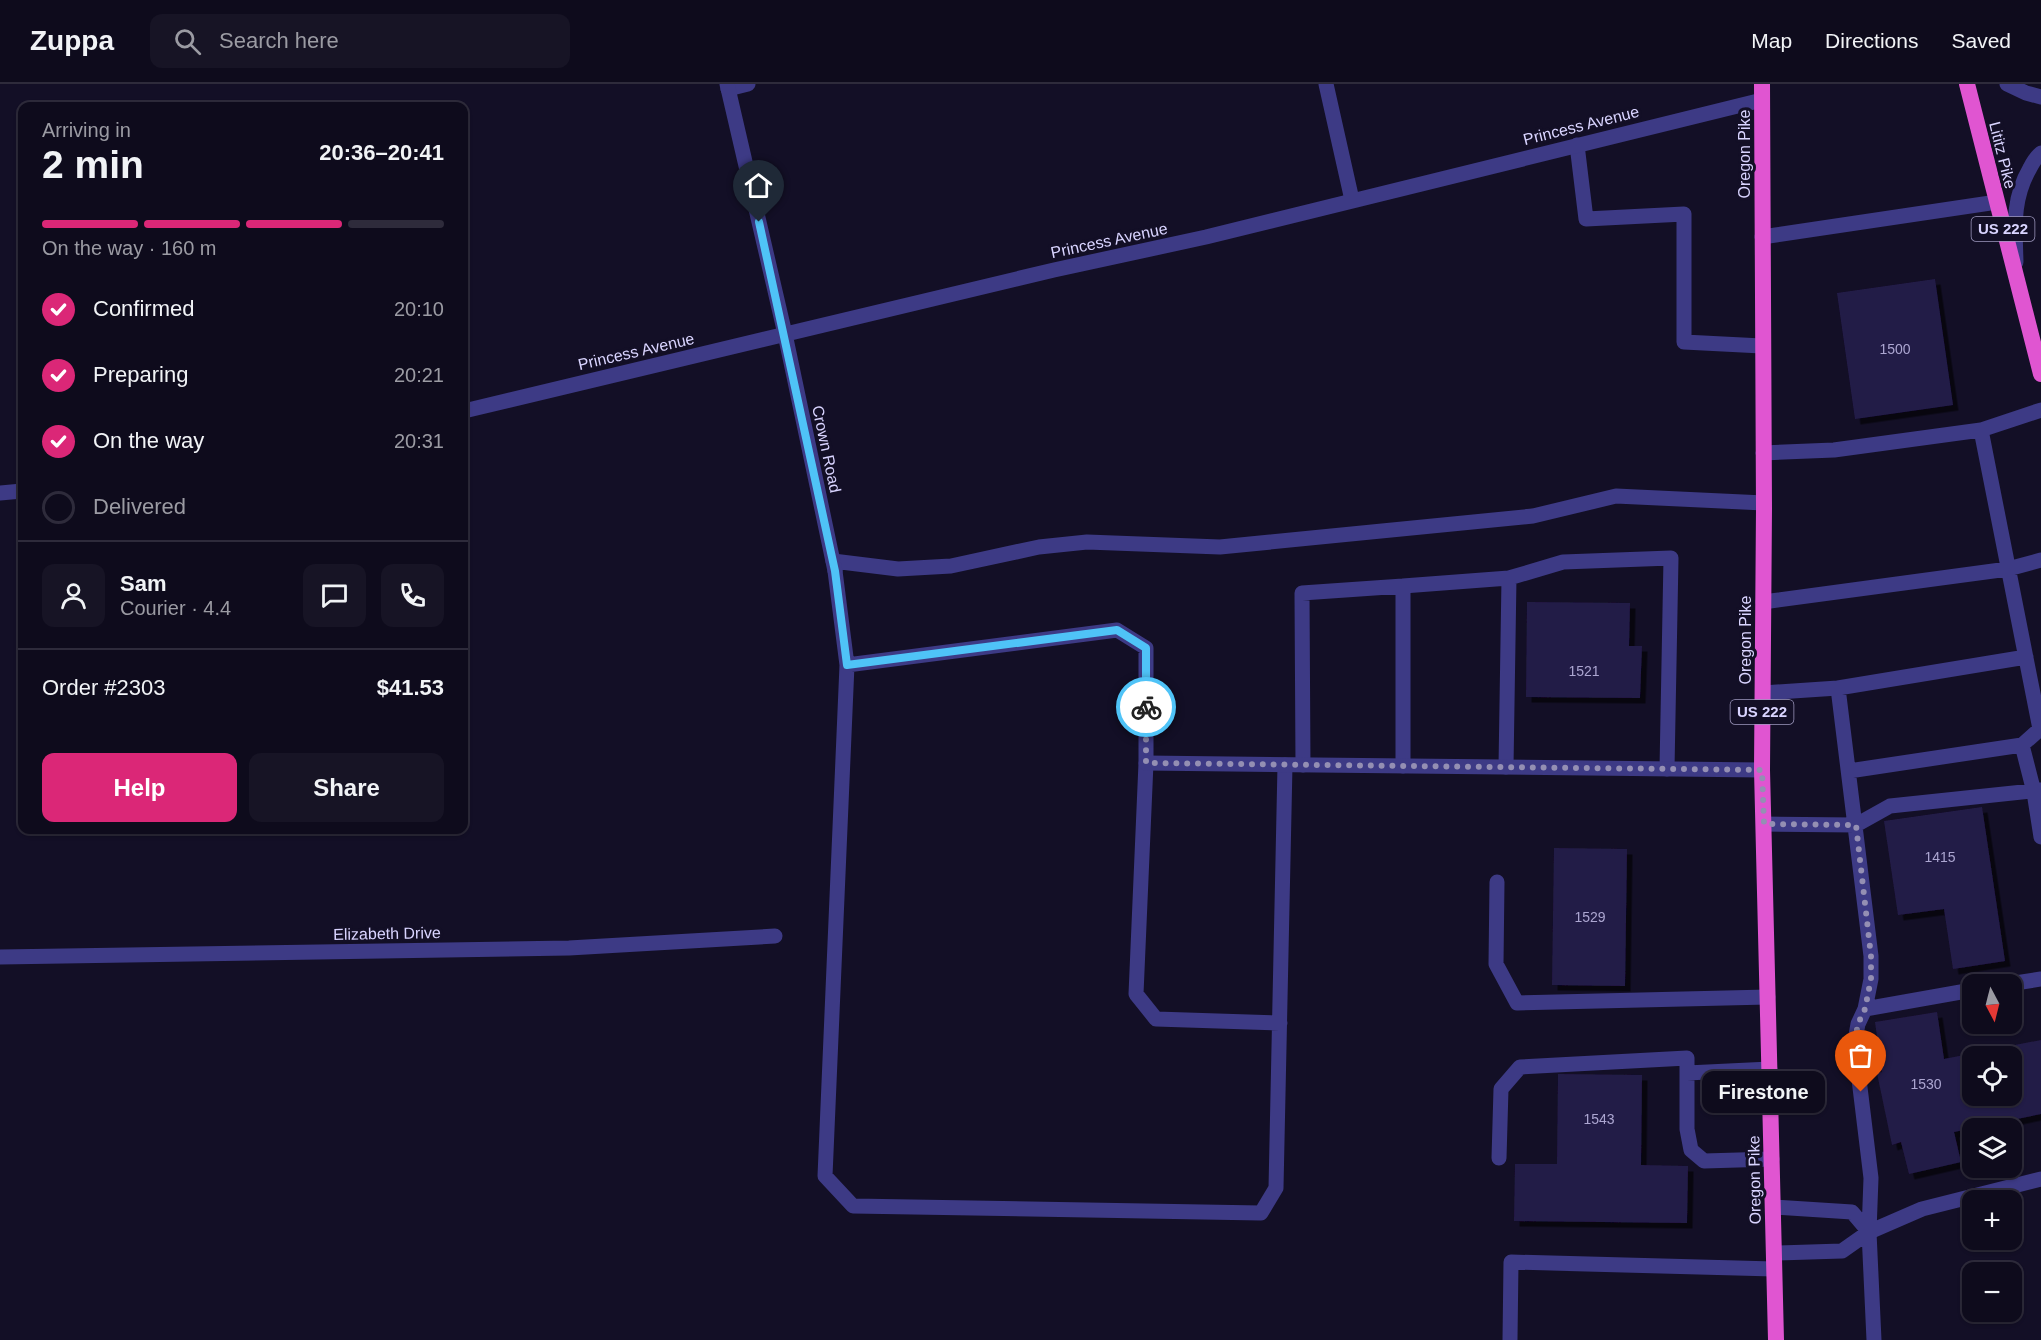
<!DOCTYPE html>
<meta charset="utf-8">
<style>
body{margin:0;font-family:Helvetica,sans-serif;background:#171425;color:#f1f3f6;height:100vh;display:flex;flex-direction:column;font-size:22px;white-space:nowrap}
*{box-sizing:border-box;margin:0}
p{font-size:20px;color:#9b9ba3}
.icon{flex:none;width:33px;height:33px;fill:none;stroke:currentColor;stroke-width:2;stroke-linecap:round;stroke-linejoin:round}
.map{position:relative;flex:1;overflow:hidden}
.panel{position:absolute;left:18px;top:18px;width:450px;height:732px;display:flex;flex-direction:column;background:#0e0b1c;border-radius:12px;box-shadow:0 2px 4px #0004,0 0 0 2px #2e2b3b}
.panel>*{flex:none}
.needle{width:39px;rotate:173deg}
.fabs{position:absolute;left:1962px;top:890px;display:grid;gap:12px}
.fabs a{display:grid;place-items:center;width:60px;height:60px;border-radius:12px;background:#0e0b1c;box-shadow:0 2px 4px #0004,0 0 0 2px #2e2b3b;font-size:30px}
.pin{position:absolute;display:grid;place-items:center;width:51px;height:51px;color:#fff;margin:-62px -26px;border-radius:50% 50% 50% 0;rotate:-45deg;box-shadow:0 0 6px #0007}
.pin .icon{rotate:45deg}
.courier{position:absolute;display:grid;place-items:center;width:60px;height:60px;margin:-30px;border:4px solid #4fc3f7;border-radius:50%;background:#fff;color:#222;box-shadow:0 2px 8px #0007}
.bubble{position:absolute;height:42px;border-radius:12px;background:#0e0b1c;box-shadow:0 2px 4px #0004,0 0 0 2px #2e2b3b;font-size:20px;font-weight:700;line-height:42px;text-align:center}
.overview em{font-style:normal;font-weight:700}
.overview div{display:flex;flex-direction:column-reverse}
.overview{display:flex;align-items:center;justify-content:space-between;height:102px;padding:0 24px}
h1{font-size:39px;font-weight:700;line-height:45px}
.bar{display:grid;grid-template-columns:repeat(4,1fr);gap:9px 6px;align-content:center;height:72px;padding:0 24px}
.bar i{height:8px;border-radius:4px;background:#2e2b3b}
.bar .selected{background:#db2777}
.bar p{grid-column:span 4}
.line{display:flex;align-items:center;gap:15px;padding:0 24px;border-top:2px solid #2e2b3b}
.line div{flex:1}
.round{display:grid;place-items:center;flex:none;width:63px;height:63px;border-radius:12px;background:#171425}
ol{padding:0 24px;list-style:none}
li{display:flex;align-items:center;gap:18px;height:66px}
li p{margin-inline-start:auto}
li .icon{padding:6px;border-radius:50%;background:#db2777;color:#fff;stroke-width:4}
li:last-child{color:#9b9ba3}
li i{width:33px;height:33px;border:3px solid #2e2b3b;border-radius:50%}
.button{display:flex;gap:12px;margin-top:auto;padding:12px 24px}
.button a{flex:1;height:69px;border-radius:12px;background:#db2777;color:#fff;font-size:24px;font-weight:700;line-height:69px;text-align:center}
.button a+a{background:#171425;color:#f1f3f6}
header{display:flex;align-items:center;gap:36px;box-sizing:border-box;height:84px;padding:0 30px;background:#0e0b1c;border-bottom:2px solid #2e2b3b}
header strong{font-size:28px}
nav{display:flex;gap:33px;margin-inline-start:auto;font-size:21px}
.search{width:420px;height:54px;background:#171425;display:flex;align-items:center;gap:15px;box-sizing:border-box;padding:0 21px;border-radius:12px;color:#9b9ba3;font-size:22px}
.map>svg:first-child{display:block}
.building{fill:#241b47;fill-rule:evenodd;filter:url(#shadow)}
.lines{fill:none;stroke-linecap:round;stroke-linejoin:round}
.service{stroke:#3d3a85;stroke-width:15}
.minor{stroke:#3d3a85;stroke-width:15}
.trunk{stroke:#e055d1;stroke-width:16}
.done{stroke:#948fb3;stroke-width:6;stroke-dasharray:0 10.8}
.route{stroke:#4fc3f7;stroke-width:8}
.labels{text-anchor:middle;stroke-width:6;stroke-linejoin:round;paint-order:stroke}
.number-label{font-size:14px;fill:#aca6d1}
.shield{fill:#130f26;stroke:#9e99be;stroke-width:1.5}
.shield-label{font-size:15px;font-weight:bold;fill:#d9d4ff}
.street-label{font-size:16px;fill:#d9d4ff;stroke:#130f26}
</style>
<header>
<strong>Zuppa</strong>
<div class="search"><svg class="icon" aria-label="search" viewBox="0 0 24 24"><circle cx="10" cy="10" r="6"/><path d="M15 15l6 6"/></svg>Search here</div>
<nav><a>Map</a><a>Directions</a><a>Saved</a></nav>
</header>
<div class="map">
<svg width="2041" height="1256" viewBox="0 0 2041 1256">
<defs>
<filter id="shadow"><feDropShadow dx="5.5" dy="5.5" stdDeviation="0" flood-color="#0009"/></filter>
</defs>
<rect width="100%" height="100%" fill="#130f26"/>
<!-- building -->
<path class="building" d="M1935 195 1953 321 1855 335 1837 209Z
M1527 518 1630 519 1629 562H1642L1640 614 1526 613Z
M1982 723 2005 877 1953 885 1944 825 1898 831 1884 737Z
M1554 764 1627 765 1625 902 1552 901Z
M1937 928 1944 975 2041 956V1030L1954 1048 1961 1078 1909 1090 1901 1058 1892 1061 1877 989 1882 988 1875 938ZM1972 972H2012V1011H1972Z
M1558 990 1642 991 1641 1081 1688 1082 1687 1139 1514 1137 1515 1080H1557Z"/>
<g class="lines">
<!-- service -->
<path class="service" d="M2007 0 2026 9 2041 13
M728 5 748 0
M1577 61 1586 135 1684 130V258L1762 262
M1762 153 1997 118
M2016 178C2015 143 2012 115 2030 84 2033 78 2036 73 2041 69
M1981 346 2041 326
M1763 369 1834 366 1981 346 2040 645 2022 661 2034 708 2041 753
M833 477 898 485 951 482 1039 463 1087 458 1220 463 1533 432 1616 412 1764 419
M835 487 847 581 1117 546 1146 564V679L1136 910 1156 935 1280 939
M1509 494 1563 478 1671 474 1667 685
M1763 518 2008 485 2041 476
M847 581 825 1092 853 1122 1261 1129 1276 1104 1285 681
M1838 604 2026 573
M1763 609 1838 604 1871 872V895L1865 925 1858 940 1856 951 1858 987 1871 1094 1869 1148 1874 1256
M1303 681 1302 509 1403 502
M1403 682V502L1509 494 1506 683
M1849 687 2022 661
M1764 740 1856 741 1890 722 2041 706
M1497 798 1496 880 1517 919 1768 913
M2009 900 2041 895
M1865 925 1972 906
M1687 989 1770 985
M1499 1074 1501 1005 1520 983 1687 974V1045L1691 1066 1704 1077 1772 1075
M1773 1123 1852 1128 1869 1148
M1774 1169 1842 1167 1869 1148 1922 1125 2041 1095
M1510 1256 1511 1178 1774 1185"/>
<!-- minor -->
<path class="minor" d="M727 0 785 250 835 487
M1326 0 1352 116
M464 327 1054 186 1206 153 1762 16
M0 409 22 407
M1146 679 1762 686
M0 873 569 864 775 852"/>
<!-- trunk -->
<path class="trunk" d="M1762 0 1764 424 1762 686 1776 1256
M1967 0 2041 290"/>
</g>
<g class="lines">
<!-- done -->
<path class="done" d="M1146 623V679L1762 686 1764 740 1856 741 1871 872V895L1865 925 1858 940 1856 951 1861 1008"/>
<!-- route -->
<path class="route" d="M759 138 835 487 847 581 1117 546 1146 564V623"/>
</g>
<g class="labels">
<!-- number labels -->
<g class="number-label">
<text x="1895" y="270">1500</text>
<text x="1584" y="592">1521</text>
<text x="1940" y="778">1415</text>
<text x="1590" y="838">1529</text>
<text x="1926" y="1005">1530</text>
<text x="1599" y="1040">1543</text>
</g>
<!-- shield labels -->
<g class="shield">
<rect x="1971.5" y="133" width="63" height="24" rx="4.5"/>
<rect x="1730.5" y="616" width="63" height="24" rx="4.5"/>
</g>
<g class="shield-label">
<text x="2003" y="150">US 222</text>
<text x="1762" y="633">US 222</text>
</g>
<!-- street labels -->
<g class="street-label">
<text transform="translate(1581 41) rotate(-14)" y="6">Princess Avenue</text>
<text transform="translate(1744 70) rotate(-90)" y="6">Oregon Pike</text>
<text transform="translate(2003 71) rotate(76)" y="6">Lititz Pike</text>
<text transform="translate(1109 156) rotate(-12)" y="6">Princess Avenue</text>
<text transform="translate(636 267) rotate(-13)" y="6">Princess Avenue</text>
<text transform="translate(827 365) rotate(78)" y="6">Crown Road</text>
<text transform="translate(1745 556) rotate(-90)" y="6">Oregon Pike</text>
<text transform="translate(387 849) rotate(-1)" y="6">Elizabeth Drive</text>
<text transform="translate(1754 1096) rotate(-91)" y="6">Oregon Pike</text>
</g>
</g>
</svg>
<div class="fabs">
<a><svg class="needle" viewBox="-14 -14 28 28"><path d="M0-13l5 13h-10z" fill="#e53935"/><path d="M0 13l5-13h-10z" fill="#9b9ba3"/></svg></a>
<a><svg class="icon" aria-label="locate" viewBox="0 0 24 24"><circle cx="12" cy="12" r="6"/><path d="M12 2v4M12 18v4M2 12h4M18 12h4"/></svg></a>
<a><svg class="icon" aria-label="layers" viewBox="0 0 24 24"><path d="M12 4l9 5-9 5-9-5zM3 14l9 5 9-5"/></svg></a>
<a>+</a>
<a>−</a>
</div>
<div class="pin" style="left:1861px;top:1008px;background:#ea580c"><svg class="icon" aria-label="bag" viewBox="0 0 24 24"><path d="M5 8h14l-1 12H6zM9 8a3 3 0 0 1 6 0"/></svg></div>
<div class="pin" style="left:759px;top:138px;background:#1f2937"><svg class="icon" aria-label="home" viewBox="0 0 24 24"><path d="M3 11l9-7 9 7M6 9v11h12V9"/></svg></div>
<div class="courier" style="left:1146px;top:623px"><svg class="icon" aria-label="bike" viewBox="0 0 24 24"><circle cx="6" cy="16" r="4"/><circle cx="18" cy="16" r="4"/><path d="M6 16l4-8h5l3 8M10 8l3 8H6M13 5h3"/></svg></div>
<div class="bubble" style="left:1702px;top:987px;width:123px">Firestone</div>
<section class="panel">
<div class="overview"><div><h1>2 min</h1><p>Arriving in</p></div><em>20:36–20:41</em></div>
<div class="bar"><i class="selected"></i><i class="selected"></i><i class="selected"></i><i></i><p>On the way · 160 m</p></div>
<ol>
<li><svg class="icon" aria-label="check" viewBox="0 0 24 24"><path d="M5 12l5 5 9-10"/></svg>Confirmed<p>20:10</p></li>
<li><svg class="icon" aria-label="check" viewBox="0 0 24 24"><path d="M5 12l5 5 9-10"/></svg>Preparing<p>20:21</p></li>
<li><svg class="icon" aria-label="check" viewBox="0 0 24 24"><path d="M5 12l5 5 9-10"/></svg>On the way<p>20:31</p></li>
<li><i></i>Delivered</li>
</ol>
<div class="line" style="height:108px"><a class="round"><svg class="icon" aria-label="person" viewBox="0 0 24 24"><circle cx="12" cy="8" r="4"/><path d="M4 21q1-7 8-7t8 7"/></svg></a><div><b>Sam</b><p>Courier · 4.4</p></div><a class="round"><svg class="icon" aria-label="chat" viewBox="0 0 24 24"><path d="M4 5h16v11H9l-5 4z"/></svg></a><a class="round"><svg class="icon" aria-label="phone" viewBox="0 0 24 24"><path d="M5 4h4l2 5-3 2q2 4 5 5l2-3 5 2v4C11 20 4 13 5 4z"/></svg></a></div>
<div class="line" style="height:78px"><div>Order #2303</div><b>$41.53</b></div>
<div class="button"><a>Help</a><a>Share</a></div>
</section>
</div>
